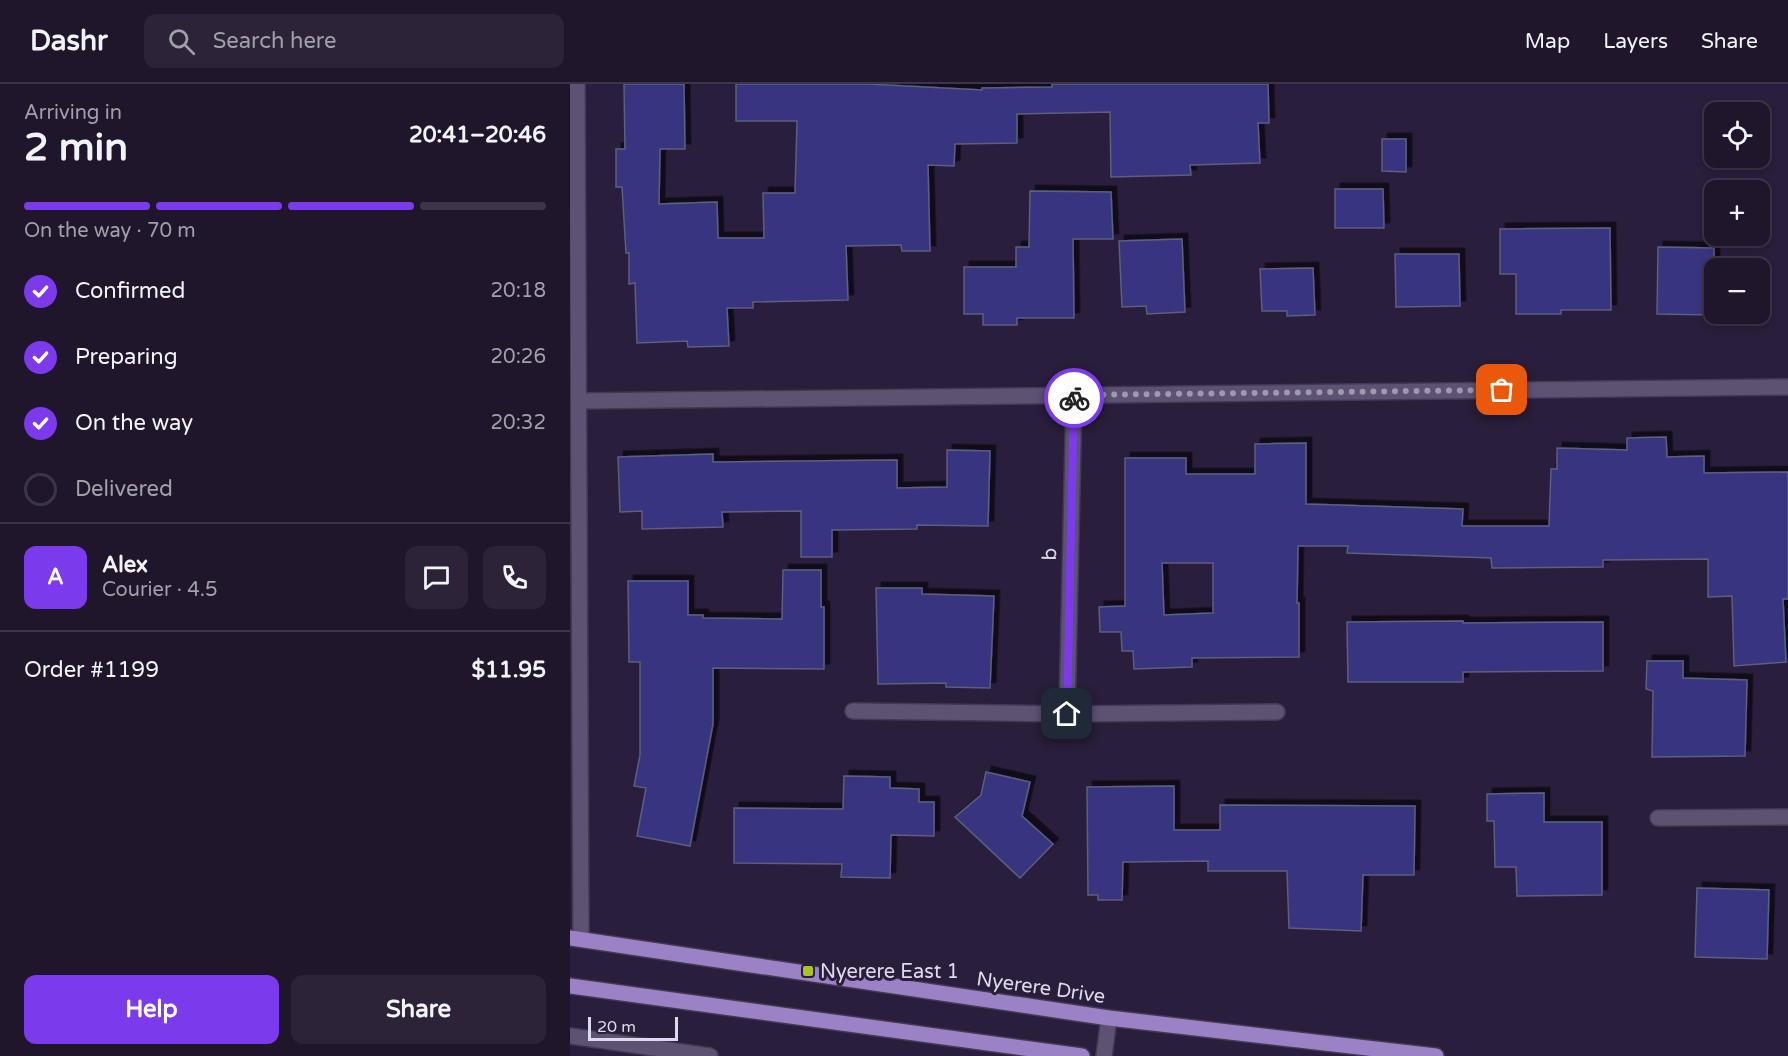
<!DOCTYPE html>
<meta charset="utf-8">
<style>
body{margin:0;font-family:"Varela Round",sans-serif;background:#2c2338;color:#f1f3f6;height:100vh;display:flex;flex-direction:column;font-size:22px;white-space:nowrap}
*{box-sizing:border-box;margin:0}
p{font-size:20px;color:#a19fa9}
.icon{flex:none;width:33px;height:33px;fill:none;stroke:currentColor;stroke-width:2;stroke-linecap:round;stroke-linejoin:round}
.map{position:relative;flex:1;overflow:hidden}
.panel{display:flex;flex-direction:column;background:#1f162c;width:570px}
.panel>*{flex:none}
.fabs{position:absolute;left:1134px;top:18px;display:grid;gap:12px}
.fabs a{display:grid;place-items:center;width:66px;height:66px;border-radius:12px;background:#1f162c;box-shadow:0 3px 9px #0003,0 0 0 2px #3c3548;font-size:30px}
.scale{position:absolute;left:18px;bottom:15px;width:90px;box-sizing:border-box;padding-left:6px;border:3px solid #dfd9ed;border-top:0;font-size:16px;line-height:21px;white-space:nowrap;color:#dfd9ed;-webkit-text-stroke:4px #291e3b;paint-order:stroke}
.pin{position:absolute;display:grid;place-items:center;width:51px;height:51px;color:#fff;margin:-26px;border-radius:12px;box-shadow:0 3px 9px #0006}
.courier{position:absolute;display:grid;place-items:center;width:60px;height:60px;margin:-30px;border:4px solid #7c3aed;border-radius:50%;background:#fff;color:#222;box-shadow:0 2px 8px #0007}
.head em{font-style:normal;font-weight:700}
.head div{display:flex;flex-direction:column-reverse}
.head{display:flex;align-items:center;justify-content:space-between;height:102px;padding:0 24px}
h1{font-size:39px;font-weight:700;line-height:45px}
.bar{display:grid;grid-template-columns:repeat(4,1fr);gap:9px 6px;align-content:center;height:72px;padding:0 24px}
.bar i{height:8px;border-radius:4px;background:#3c3548}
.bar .active{background:#7c3aed}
.bar p{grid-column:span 4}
.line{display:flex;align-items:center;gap:15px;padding:0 24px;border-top:2px solid #3c3548}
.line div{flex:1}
.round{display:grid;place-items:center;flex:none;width:63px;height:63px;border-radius:12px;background:#2c2338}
ol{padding:0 24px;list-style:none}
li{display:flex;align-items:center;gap:18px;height:66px}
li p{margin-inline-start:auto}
li .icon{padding:6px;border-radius:50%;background:#7c3aed;color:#fff;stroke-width:4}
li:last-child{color:#a19fa9}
li i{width:33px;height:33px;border:3px solid #3c3548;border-radius:50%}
.primary-button{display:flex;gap:12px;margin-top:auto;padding:12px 24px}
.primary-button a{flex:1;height:69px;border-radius:12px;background:#7c3aed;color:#fff;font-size:24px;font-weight:700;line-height:69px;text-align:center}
.primary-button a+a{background:#2c2338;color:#f1f3f6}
header{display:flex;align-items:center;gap:36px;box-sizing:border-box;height:84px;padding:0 30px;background:#1f162c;border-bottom:2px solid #3c3548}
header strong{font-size:28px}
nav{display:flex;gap:33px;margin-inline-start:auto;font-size:21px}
.search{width:420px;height:54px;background:#2c2338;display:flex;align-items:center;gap:15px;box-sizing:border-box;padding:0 21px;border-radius:12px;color:#a19fa9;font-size:22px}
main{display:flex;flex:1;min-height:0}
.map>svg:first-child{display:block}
.building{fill:#383580;stroke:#5b5e80;stroke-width:1.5;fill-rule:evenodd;filter:url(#shadow)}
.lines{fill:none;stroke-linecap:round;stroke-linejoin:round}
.minor-casing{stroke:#433953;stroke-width:18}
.major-casing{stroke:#433953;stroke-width:18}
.minor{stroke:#5e5273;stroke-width:15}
.major{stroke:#9b82c6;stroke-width:15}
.done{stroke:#9f98af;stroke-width:6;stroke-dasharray:0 10.8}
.route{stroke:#7c3aed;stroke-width:8}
.poi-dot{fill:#a9c71b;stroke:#291e3b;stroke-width:2}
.labels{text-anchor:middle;stroke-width:6;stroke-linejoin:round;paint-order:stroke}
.street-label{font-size:20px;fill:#dfd9ed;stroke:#291e3b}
.poi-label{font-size:20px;fill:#dfd9ed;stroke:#291e3b;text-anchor:start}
</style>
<header>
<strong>Dashr</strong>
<div class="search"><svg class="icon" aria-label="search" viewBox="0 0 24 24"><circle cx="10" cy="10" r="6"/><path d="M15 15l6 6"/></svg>Search here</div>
<nav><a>Map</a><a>Layers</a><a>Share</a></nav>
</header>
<main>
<section class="panel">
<div class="head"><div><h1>2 min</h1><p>Arriving in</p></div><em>20:41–20:46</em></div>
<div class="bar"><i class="active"></i><i class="active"></i><i class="active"></i><i></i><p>On the way · 70 m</p></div>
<ol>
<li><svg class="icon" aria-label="check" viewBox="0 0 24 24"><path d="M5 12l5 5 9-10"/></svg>Confirmed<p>20:18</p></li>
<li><svg class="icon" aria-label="check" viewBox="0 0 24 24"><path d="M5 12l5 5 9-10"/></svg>Preparing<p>20:26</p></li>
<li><svg class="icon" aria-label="check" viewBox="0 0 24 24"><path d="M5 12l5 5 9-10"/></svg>On the way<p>20:32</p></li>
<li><i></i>Delivered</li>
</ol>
<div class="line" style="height:108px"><b class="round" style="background:#7c3aed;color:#fff">A</b><div><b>Alex</b><p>Courier · 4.5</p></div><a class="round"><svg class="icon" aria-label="chat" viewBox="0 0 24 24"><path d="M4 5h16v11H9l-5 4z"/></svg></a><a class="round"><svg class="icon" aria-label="phone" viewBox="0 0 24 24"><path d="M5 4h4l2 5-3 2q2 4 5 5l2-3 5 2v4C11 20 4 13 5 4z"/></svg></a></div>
<div class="line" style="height:78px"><div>Order #1199</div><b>$11.95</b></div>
<div class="primary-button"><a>Help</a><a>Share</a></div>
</section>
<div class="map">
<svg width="1218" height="972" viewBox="0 0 1218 972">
<defs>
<filter id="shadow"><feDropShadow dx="5.5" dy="-5.5" stdDeviation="0" flood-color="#0009"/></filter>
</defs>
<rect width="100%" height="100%" fill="#291e3b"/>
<!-- building -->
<path class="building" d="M54 0H114L115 65H90L89 120 147 118 148 154H194L193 109H225L227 37H166V0H298L412 6V4L482 3V0H698L699 39H688L690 79 620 81 621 91 541 93 540 28 447 30V59L385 60 384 82 358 81 360 167H332L331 161 276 162 278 216 183 218V224H157L159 262 118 263 117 257 67 259 65 199 59 200V169H56L52 103H46V65H55Z
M812 55H836V88L812 87Z
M765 105H813L814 144H765Z
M460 107 541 108 543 155H503L504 234H447V241H413V230H394V183H446V163H459Z
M1040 144 1041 226H991V230H946V190H930V145Z
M612 155 615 228 577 230 576 222 552 223 549 157Z
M1088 163 1144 164V231L1087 230Z
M825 170H889L890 222 826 223Z
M743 184 745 231 717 232V227H692L690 185Z
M1096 353 1097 373 1134 372V389L1218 388V515H1213L1216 578 1164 582 1162 512 1138 513V475L1033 476V483L922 484 921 474 777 469 778 462H728L727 519H729V573L622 574V583L564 585 563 567H552L551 548H530L529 523 555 522V374H616V390H685V360L736 359V420L893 425 892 442H979L981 385H987V364L1057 366V354ZM592 479H643V529L594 531Z
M377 366 420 367 418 442 347 441V445L262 446V473H231V427L152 428 153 443 72 445V427L50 428 48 373 143 370V378L327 376V404L377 403Z
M213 486H251V523H254V585L143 584V640L120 762 67 752 76 704 64 702 70 671V578H59L58 497H118V531H133V534L212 535Z
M306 504H352V510L424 512 420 604 376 603V599L308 600Z
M893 537V539L1033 538V587L893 588V598H778L777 538Z
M1077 577H1113V594L1177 596 1175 672 1082 673 1083 607 1076 605Z
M416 688 460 698 452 732 483 760 450 794 385 733 411 711Z
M274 692 320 693V704L349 705V718H364V752L321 751 320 794 271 793 272 780 164 779V724L273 725Z
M604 702V746H650V721L845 722 844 791H793L791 847 719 844 717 787H638V777L553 778 552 816H528V811H518L517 703Z
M974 709V738H1032V811L947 812 946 783H925L924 737H917V710Z
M1127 804 1199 806 1197 875 1125 873Z"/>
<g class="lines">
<!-- minor casing -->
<g class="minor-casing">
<path id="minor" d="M7 0 11 855
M9 317 1218 303
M283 627 497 630 707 628
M497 630 504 311
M1088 734 1218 733
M0 952 140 972
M534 972 539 934"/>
</g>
<!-- major casing -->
<g class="major-casing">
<path id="major" d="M0 854 539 934 866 972
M0 902 512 972"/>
</g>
<!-- minor -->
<use href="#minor" class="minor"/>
<!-- major -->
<use href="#major" class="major"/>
</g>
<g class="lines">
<!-- done -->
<path class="done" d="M504 314V311L932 306"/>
<!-- route -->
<path class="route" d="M497 630 504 314"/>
</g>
<!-- markers -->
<rect class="poi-dot" x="232" y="881" width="12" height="12" rx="3"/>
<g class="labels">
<!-- street labels -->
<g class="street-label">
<text transform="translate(479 470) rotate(-89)" y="7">b</text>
<text transform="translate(471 903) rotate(8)" y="7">Nyerere Drive</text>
</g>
<!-- poi labels -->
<g class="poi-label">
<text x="250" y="894">Nyerere East 1</text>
</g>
</g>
</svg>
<div class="fabs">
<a><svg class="icon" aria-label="locate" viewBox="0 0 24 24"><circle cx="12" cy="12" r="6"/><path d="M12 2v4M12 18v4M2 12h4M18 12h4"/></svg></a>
<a>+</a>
<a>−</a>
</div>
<div class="scale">20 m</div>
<div class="pin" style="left:932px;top:306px;background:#ea580c"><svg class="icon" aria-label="bag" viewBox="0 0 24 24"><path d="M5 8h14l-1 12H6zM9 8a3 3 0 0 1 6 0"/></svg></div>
<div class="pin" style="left:497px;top:630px;background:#1f2937"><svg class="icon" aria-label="home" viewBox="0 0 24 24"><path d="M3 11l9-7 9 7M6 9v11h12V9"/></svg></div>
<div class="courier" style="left:504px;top:314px"><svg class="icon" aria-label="bike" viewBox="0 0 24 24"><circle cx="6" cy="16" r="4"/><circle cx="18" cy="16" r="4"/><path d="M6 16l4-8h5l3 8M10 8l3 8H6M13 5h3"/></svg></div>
</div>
</main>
